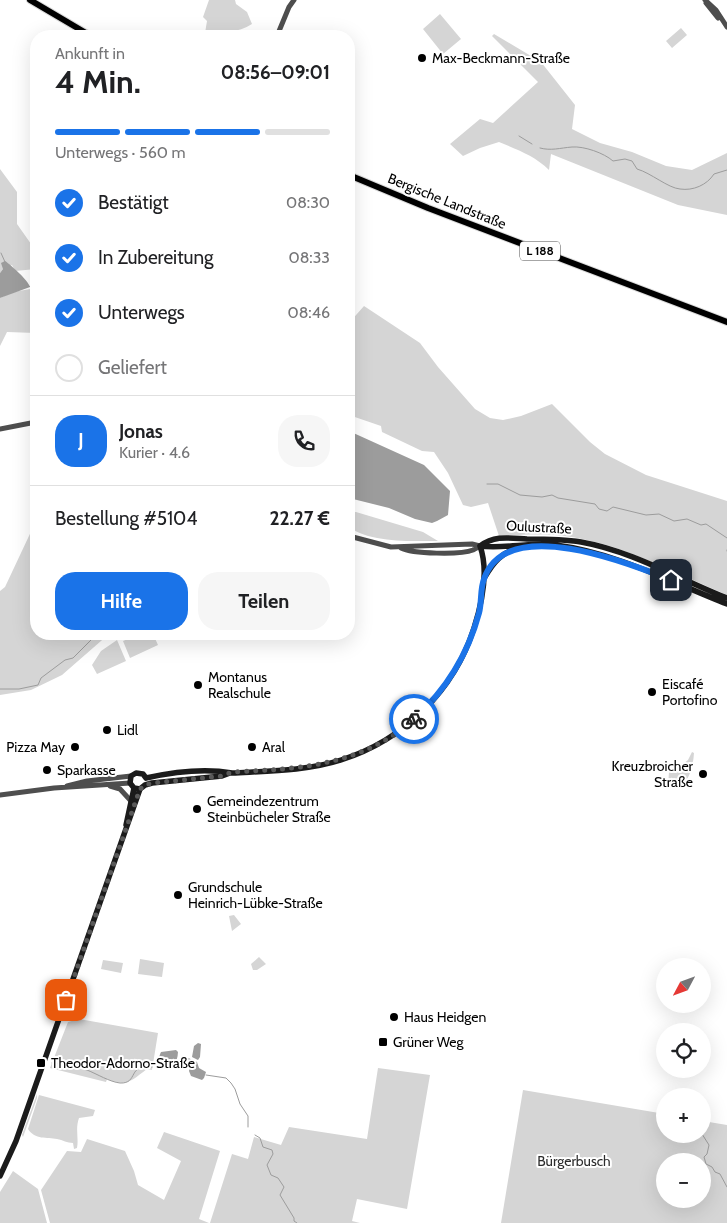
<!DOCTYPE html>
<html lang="de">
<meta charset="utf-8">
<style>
body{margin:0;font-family:Cabin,sans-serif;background:#f6f6f6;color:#202124;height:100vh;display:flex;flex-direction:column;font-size:19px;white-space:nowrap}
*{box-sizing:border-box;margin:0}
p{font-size:16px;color:#757577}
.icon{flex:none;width:28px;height:28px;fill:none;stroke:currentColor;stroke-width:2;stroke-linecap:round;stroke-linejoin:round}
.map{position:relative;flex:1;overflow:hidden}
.details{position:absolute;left:30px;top:30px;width:325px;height:610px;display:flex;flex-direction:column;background:#fff;border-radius:20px;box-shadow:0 5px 20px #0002}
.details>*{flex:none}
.needle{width:32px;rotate:229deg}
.tools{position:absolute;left:656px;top:958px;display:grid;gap:10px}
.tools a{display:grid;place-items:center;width:55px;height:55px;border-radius:50%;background:#fff;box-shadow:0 5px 20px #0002;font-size:25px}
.pin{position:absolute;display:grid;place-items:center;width:42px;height:42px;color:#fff;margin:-21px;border-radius:10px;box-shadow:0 2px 8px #0006}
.courier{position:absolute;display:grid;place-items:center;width:50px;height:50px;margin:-25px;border:4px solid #1a73e8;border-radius:50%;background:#fff;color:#222;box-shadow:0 1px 6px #0007}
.overview em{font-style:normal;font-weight:800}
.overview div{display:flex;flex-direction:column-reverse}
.overview{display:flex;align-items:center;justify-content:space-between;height:85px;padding:0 25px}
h1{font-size:32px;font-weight:800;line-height:38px}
.bar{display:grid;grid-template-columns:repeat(4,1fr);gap:8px 5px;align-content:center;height:60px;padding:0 25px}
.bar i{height:6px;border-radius:4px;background:#e0e0e0}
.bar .current{background:#1a73e8}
.bar p{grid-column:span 4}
.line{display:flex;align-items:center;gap:12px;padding:0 25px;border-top:1px solid #e0e0e0}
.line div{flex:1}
.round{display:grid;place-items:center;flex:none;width:52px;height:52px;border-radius:20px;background:#f6f6f6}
ol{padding:0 25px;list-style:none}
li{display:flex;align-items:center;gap:15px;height:55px}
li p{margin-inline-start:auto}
li .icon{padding:5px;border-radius:50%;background:#1a73e8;color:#fff;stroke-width:4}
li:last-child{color:#757577}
li i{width:28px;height:28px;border:2px solid #e0e0e0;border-radius:50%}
.button{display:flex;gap:10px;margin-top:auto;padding:10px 25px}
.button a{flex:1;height:58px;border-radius:20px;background:#1a73e8;color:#fff;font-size:20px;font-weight:800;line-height:58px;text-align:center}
.button a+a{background:#f6f6f6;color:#202124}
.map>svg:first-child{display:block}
.green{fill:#d5d5d5;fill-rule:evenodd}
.water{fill:#9c9c9c}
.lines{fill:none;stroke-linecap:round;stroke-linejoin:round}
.stream{stroke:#9c9c9c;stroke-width:1}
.primary-casing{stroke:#dbdbdb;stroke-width:8}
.tertiary{stroke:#4e4e4e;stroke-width:5}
.secondary{stroke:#1b1b1b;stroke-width:5.5}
.primary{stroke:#000;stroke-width:6}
.done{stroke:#595959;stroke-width:5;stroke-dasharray:0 9}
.route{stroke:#1a73e8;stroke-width:6}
.poi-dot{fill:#000;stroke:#fff;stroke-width:2}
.labels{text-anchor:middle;stroke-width:4;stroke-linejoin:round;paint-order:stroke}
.shield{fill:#fff;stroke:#4c4c4c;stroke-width:1}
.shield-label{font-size:12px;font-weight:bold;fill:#000}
.poi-label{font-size:14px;fill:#000;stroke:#fff;text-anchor:start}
.street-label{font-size:14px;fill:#000;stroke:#fff}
.park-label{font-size:14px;fill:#2c2c2c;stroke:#fff}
</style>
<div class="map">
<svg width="727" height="1223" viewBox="0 0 727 1223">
<rect width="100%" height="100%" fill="#fff"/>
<!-- green -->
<path class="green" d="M209 0H235L236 4 247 12 252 24C238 33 222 33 205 33L207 21 203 17Z
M440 14 461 39 443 54 423 29Z
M681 28 687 35 672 48 666 41Z
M494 34 541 62 575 105 572 129 600 143 632 152 666 166 692 170 727 153V215L678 205 551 154 549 170C535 156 518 150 499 142L480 148 463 156 450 144 480 119 493 123 538 82 492 36Z
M0 169 17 192V224L36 251V269L15 271 12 265 3 269 0 273Z
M36 288V333L7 332 0 346V298L13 292Z
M364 306 420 343 438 367 475 409 490 418 503 420 521 416 552 404 590 442 605 454 646 475 727 501V595C675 573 621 543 564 536 542 533 520 535 499 536L488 503 471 507 463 505 448 473 434 452 422 451 382 432 381 426 349 415V323Z
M349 512H356L423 532 438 541C412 541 370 543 349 527Z
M36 521V634H109L62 675 31 690 0 695V591L5 587Z
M140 634H153L158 645 130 658 123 641Z
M117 640 126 661 97 674 92 665 101 651Z
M692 752 694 753C693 767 690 777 681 788L668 786 669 772H673L688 760Z
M234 915 241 924 232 931 229 916Z
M259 957 266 964 257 970H253L251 964Z
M140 959 164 963 162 977 138 974Z
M103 960 123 963 121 973 101 969Z
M79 1019 158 1033 152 1070 147 1069C131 1081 127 1087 107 1079L106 1082 50 1068 68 1022Z
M378 1068 430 1075 407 1209 357 1199 352 1221 360 1223H210L232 1154 248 1159 254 1137 281 1145 289 1127 367 1139Z
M523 1090 665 1114V1134H702L703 1121 727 1125V1223H501ZM665 1161H702V1199H665Z
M37 1094V1098L23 1137 22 1135Z
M39 1095 95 1110 93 1116 79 1118C75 1129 79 1138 77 1148L74 1149 73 1143C67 1143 63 1140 57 1139 47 1137 35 1140 28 1129Z
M164 1132 220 1151 199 1219 209 1223H50L41 1190 67 1151 81 1152 87 1139 125 1151 134 1171 138 1185 164 1200 181 1161 157 1148Z
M13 1171 38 1189 47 1223H0V1192Z"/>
<!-- water -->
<path class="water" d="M5 261C11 265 28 280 30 287L0 298V273L3 269 1 263Z
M349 431 424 465 450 491 448 515 437 521 432 523 415 519 389 508 349 498Z
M198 1043 201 1044 200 1057 198 1060 192 1057 194 1046Z
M176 1050 178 1052C177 1077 152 1071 161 1052Z
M184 1056 197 1062 199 1068 206 1072 204 1078 202 1080 191 1076 189 1071 191 1061 187 1066 180 1061Z"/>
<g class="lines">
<!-- stream -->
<path class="stream" d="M519 136 532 144
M540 148C551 151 560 148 572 147 584 146 604 153 613 161L625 159 632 161 637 169C651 173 668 188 680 189 693 191 707 185 714 174L727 170
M1 253 5 262
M29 286 36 292
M487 484H498L520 495 542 497 552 495 558 498 595 504 599 509 607 511 613 507 646 515 659 514 674 521 687 519 701 525 706 524 727 538
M727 550V551
M0 689H19L38 685 41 678 65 660 73 658 97 634
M52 1063C63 1065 76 1066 87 1070 97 1074 110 1082 120 1083 139 1084 127 1063 152 1067
M206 1075 226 1078 231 1083 235 1089 240 1104 248 1116V1127
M702 1134 709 1145 707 1154 704 1157 706 1164 712 1167 715 1172 720 1174 727 1187
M255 1135 260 1138 263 1147 272 1150 273 1154 267 1165 271 1175 278 1178 284 1187 280 1195 294 1218V1221L297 1223"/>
<!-- primary casing -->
<g class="primary-casing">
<path id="primary" d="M30 0 91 36
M349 175 428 208 727 322"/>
</g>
<!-- tertiary -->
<path class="tertiary" d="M705 0 716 10 727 27
M706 3 718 18
M277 36 289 7 294 0
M0 429 36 422
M349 536 391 547 472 544 480 546
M401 548C412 554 461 555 473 550 475 549 477 548 480 546
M67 786 87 781 131 776
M110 786 120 789 131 801
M0 795 54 788 130 783"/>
<!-- secondary -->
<path class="secondary" d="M480 546C495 535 509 538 527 539 545 539 563 539 581 542 632 551 679 579 727 598
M480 546C505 549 531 542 556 545 617 553 671 582 727 604
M485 577C493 563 502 552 518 548
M146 778C173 772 204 768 232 773 268 771 307 771 341 760 404 740 454 691 474 628 482 603 489 571 480 546
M146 778 143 774 136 773 131 776 130 783 134 788 140 789 145 785 152 783 222 776 230 773
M126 825 134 788
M0 1176 16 1141 140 789"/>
<!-- primary -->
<use href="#primary" class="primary"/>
</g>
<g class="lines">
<!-- done -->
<path class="done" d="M66 1000 140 789 145 785 152 783 222 776 232 772C299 769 362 766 414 719"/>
<!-- route -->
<path class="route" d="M414 719C446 690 468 654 479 613 482 602 480 589 484 579 506 514 629 563 671 580"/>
</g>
<!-- markers -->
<g class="poi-dot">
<circle cx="422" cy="58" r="5"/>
<circle cx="198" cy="685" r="5"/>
<circle cx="652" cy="692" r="5"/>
<circle cx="107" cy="730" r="5"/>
<circle cx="75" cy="747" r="5"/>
<circle cx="252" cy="747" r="5"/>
<circle cx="47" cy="770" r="5"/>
<circle cx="703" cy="774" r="5"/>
<circle cx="197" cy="809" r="5"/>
<circle cx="178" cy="895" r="5"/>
<circle cx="394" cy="1017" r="5"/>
<rect x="378" y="1037" width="10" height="10" rx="2.5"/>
<rect x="36" y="1058" width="10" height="10" rx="2.5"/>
</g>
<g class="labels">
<!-- shield labels -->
<rect class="shield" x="520" y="241.5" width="40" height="19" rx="4"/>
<g class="shield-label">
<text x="540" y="255">L 188</text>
</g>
<!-- poi labels -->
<g class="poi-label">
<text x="432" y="63">Max-Beckmann-Straße</text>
<text x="208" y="682">Montanus<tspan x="208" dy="16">Realschule</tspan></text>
<text x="662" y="689">Eiscafé<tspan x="662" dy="16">Portofino</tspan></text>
<text x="117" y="735">Lidl</text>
<text x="65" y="752" text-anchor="end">Pizza May</text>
<text x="262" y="752">Aral</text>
<text x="693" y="771" text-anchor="end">Kreuzbroicher<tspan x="693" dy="16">Straße</tspan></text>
<text x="57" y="775">Sparkasse</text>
<text x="207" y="806">Gemeindezentrum<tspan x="207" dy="16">Steinbücheler Straße</tspan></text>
<text x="188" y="892">Grundschule<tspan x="188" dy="16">Heinrich-Lübke-Straße</tspan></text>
<text x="404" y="1022">Haus Heidgen</text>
<text x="393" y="1047">Grüner Weg</text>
<text x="51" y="1068">Theodor-Adorno-Straße</text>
</g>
<!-- street labels -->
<g class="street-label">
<text transform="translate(447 201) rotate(22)" y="5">Bergische Landstraße</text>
<text transform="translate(539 527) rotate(3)" y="5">Oulustraße</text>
</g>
<!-- park labels -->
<g class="park-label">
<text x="574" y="1166">Bürgerbusch</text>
</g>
</g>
</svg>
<div class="tools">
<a><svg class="needle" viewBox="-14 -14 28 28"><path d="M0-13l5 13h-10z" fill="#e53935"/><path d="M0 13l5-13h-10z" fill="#757577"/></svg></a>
<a><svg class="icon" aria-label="locate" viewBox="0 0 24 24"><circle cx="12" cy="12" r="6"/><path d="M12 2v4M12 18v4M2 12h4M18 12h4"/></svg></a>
<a>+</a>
<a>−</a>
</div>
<div class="pin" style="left:66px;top:1000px;background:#ea580c"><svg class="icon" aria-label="bag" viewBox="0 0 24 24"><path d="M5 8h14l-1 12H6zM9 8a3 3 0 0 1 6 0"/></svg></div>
<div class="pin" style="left:671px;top:580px;background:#1f2937"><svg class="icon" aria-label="home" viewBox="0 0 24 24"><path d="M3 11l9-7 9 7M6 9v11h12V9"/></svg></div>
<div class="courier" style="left:414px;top:719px"><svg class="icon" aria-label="bike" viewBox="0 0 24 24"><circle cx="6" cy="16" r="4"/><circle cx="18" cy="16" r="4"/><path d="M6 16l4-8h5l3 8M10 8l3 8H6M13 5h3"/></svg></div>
<section class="details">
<div class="overview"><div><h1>4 Min.</h1><p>Ankunft in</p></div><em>08:56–09:01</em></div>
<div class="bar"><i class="current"></i><i class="current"></i><i class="current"></i><i></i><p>Unterwegs · 560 m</p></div>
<ol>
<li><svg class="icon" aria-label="check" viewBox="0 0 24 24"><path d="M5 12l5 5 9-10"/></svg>Bestätigt<p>08:30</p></li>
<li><svg class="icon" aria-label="check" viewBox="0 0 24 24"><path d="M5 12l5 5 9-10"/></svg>In Zubereitung<p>08:33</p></li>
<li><svg class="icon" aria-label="check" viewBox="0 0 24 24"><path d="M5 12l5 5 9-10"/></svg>Unterwegs<p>08:46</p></li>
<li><i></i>Geliefert</li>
</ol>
<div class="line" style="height:90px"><b class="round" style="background:#1a73e8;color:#fff">J</b><div><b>Jonas</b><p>Kurier · 4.6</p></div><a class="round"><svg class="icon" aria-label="phone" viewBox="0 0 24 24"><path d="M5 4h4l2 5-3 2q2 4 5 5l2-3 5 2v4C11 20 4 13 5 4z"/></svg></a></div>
<div class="line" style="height:65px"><div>Bestellung #5104</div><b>22.27 €</b></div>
<div class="button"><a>Hilfe</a><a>Teilen</a></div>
</section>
</div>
